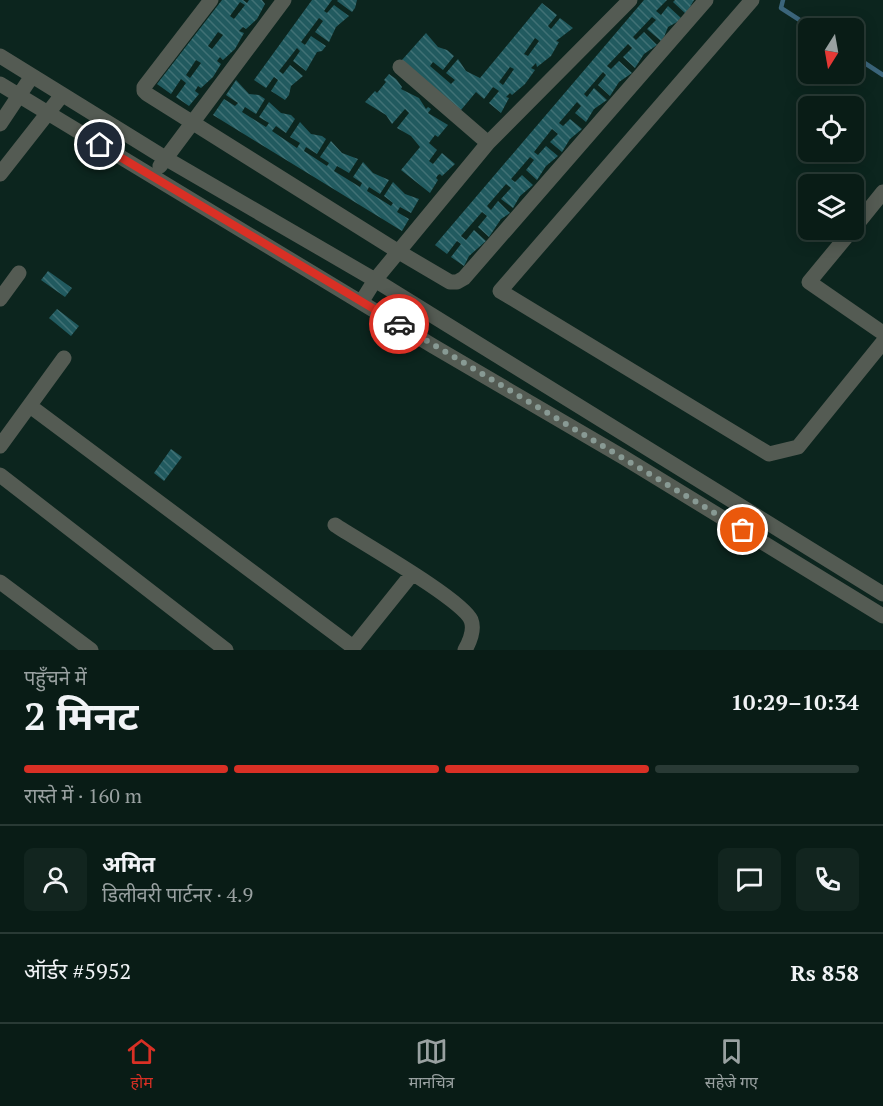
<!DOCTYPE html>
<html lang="hi">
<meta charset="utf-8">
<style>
body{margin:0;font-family:"PT Serif","Noto Sans Devanagari",serif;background:#12251f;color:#f1f3f6;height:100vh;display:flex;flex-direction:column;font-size:22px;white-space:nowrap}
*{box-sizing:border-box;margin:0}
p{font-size:20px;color:#99a1a1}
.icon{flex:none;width:33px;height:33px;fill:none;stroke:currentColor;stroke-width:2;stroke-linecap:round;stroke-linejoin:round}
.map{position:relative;height:650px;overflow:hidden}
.panel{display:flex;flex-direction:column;background:#091c16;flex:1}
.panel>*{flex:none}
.needle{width:39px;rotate:191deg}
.tools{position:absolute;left:798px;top:18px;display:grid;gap:12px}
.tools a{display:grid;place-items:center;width:66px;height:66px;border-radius:9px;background:#091c16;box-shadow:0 3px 15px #0003,0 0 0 2px #293a35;font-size:30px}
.pin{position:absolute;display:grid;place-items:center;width:51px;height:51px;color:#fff;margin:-26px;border:3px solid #fff;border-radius:50%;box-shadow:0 2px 6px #0007}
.courier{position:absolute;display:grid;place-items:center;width:60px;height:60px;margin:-30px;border:4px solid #d93025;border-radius:50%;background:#fff;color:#222;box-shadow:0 2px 8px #0007}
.headline em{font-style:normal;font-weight:700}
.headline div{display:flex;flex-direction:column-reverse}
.headline{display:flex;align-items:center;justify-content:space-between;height:102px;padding:0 24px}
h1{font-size:39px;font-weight:700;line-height:45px}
.bar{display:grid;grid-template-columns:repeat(4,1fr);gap:9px 6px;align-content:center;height:72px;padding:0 24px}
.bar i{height:8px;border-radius:4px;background:#293a35}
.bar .selected{background:#d93025}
.bar p{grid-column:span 4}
.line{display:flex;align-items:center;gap:15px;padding:0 24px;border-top:2px solid #293a35}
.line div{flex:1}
.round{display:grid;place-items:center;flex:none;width:63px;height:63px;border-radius:9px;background:#12251f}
.dock{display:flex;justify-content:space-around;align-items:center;height:84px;border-top:2px solid #293a35;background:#091c16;font-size:16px;color:#99a1a1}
.dock a{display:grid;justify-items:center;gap:3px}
.dock .selected{color:#d93025}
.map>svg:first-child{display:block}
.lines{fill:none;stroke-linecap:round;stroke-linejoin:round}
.stream{stroke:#3b657b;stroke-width:4.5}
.building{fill:url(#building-back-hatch);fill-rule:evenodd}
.minor{stroke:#545b53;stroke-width:15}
.done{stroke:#889a94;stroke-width:6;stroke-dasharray:0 10.8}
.route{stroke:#d93025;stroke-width:8}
</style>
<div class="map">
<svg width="883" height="650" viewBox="0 0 883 650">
<defs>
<pattern id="building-back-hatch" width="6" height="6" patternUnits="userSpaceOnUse" patternTransform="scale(1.5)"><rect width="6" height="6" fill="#215a5f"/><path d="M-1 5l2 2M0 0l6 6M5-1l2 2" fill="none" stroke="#407175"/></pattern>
</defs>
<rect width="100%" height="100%" fill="#0c251e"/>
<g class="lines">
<!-- stream -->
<path class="stream" d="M783 0 781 8 812 28
M854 56 883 75"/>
</g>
<!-- building -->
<path class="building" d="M222 0H243L247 3 249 0H262L265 4 257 19 246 29 243 27 239 31 244 33 235 49 223 60 220 57 217 61 221 64 213 77 201 88 198 86 195 91 199 94 189 106 176 97 186 83 181 79 171 94 157 84ZM240 2 245 5 234 19 230 16ZM218 32 223 35 212 49 208 46ZM196 60 201 63 190 78 186 75Z
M312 0H332L324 11 327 13 334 5 349 16 336 27 329 42 315 32 323 21 319 18 301 42 305 45 311 36 326 46 322 51 317 52 306 71 293 61 300 51 297 48 279 71 283 74 290 65 303 76 291 86 289 95 285 100 271 91 278 80 274 77 266 88 254 80Z
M338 0H357L355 8 352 12 337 1Z
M644 0H667L656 11 661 15 668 6 681 18 677 22 668 27 664 37 661 41 647 29 656 20 652 17 633 37 636 40 644 32 657 45 644 54 635 68 623 57 632 48 628 44 607 66 611 69 619 61 632 73 619 82 610 96 598 85 606 75 603 72 584 94 587 97 594 88 607 100 594 109 586 122 575 113 581 106 577 102 559 123 563 126 570 119 582 129 570 139 562 152 550 142 558 134 552 129 534 152 538 155 546 146 558 156 546 166 537 180 526 170 534 160 530 157 511 179 515 182 522 175 533 185 520 196 513 208 501 199 511 188 506 184 487 206 491 210 498 201 510 213 501 219 489 237 478 227 487 216 482 212 461 236 466 240 474 230 486 241 469 256 464 266 451 257 461 244 457 241 447 254 435 245Z
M675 0H694L686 14 673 2Z
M542 3 557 15 548 26 551 29 560 18 573 28 556 41 559 42 551 56 537 67 536 63 531 68 535 70 525 84 512 95 510 93 506 97 509 98 501 113 489 103 499 91 493 87 484 99 476 92 461 110 402 60 426 33 438 47 447 50 454 56 443 70 433 62 430 66 451 84 455 80 446 73 458 59 466 71 480 78ZM535 38 539 41 528 56 524 54ZM510 67 514 69 503 85 499 82Z
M389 74 396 79 402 87 401 89 419 98 426 109 428 107 431 109 428 113 448 125 438 137 435 135 429 143 437 150 429 161 433 164 442 153 455 164 442 176 440 174 438 175 436 178 438 180 430 193 401 170 420 147 411 136 397 128 409 113 405 109 392 124 386 115 365 102 375 91 377 93 386 82 384 80Z
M236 80 249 94 259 95 265 99 256 114 245 107 242 112 266 127 269 123 259 117 269 102 281 113 291 115 295 119 286 133 276 126 272 131 297 148 300 143 290 137 300 122 311 134 322 136 326 139 317 154 306 147 304 151 327 166 329 163 320 157 331 141 342 153 358 159 349 173 337 166 334 171 360 187 362 183 353 177 363 162 373 173 389 180 380 194 369 187 367 191 391 206 393 203 384 196 393 182 405 194 419 199 411 213 400 207 397 212 409 219 402 231 213 115 224 99 235 106 238 103 226 95Z
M48 271 72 288 65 297 41 280Z
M57 309 79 326 71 336 49 318Z
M171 449 182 457 164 481 154 473Z"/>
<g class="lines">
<!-- minor -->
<path class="minor" d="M211 0 144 87V91L147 94 399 252 450 282H457L464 278 706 0
M752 0 500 291 769 454 798 447 883 342
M0 56 165 158 375 280 883 594
M400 67 488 143
M0 84 433 346 623 457 883 616
M0 124 32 76
M160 166 284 0
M0 174 62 95
M854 228 883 192
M852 230 809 282 883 333
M0 299 19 273
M362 301 375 280 488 143 630 0
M30 406 353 647
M0 446 64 358
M0 475 226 650
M335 525C359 541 462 599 471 620 475 630 470 641 465 650
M0 582 91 650
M351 650 412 574"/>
</g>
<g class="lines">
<!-- done -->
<path class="done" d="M399 324 743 530"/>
<!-- route -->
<path class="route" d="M100 145 399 324"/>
</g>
</svg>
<div class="tools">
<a><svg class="needle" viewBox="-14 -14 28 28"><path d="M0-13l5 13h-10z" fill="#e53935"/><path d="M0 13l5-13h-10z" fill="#99a1a1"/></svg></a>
<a><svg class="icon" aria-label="locate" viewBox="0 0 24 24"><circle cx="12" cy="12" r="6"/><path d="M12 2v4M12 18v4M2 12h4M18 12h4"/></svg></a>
<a><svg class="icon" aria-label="layers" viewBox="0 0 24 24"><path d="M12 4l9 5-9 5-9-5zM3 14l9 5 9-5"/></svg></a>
</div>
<div class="pin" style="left:743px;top:530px;background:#ea580c"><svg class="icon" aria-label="bag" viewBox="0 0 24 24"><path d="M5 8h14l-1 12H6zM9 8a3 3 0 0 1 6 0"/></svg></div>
<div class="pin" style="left:100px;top:145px;background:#1f2937"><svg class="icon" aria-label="home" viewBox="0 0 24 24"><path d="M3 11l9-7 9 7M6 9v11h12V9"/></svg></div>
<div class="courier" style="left:399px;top:324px"><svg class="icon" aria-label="car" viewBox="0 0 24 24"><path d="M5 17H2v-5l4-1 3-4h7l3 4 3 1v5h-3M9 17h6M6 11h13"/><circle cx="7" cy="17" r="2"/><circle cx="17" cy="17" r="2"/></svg></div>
</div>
<section class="panel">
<div class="headline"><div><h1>2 मिनट</h1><p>पहुँचने में</p></div><em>10:29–10:34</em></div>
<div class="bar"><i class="selected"></i><i class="selected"></i><i class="selected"></i><i></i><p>रास्ते में · 160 m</p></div>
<div class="line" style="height:108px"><a class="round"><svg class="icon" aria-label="person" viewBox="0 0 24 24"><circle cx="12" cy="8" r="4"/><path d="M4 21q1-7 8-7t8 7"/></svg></a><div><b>अमित</b><p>डिलीवरी पार्टनर · 4.9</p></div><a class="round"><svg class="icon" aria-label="chat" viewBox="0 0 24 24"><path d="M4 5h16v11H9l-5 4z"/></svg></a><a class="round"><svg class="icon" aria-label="phone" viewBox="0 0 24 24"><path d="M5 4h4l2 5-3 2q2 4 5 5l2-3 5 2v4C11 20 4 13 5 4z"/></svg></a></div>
<div class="line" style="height:78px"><div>ऑर्डर #5952</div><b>Rs 858</b></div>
</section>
<nav class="dock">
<a class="selected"><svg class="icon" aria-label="home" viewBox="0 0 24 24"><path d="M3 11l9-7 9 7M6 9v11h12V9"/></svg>होम</a>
<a><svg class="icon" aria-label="map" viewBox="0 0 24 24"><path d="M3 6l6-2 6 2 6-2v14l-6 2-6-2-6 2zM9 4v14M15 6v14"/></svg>मानचित्र</a>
<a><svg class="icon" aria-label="saved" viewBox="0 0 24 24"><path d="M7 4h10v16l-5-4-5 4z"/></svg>सहेजे गए</a>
</nav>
